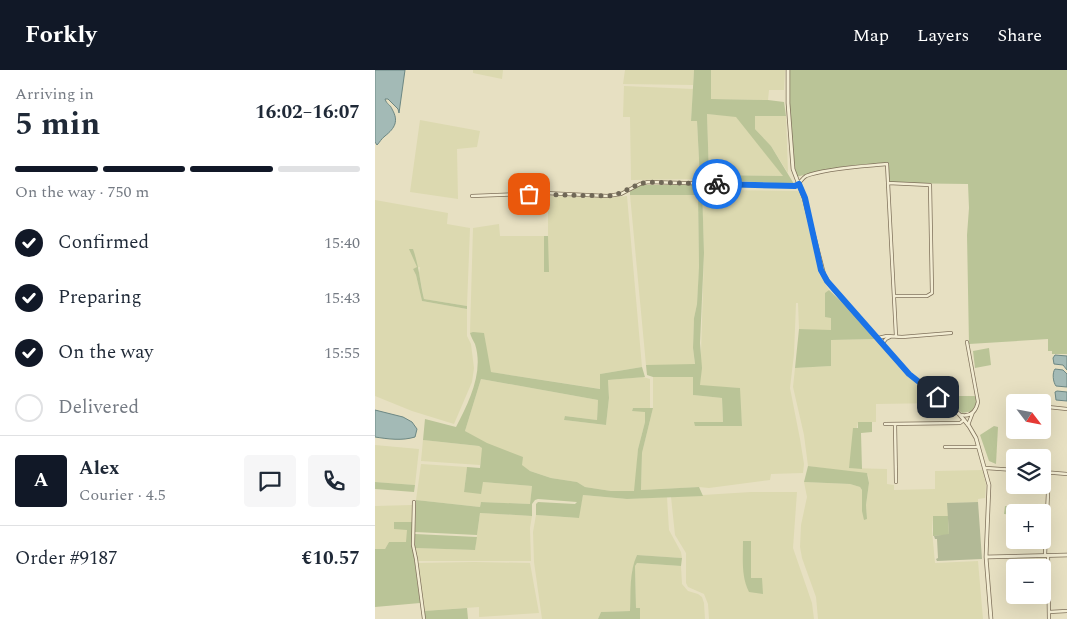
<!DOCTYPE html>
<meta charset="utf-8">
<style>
body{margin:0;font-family:Spectral,serif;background:#f6f6f7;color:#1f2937;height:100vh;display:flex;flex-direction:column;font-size:19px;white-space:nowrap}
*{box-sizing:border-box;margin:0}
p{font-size:16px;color:#747a83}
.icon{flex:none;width:28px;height:28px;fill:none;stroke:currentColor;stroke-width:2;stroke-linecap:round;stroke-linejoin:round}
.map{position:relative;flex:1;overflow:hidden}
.details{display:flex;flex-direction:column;background:#fff;width:375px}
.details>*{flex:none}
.needle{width:32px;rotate:122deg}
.tools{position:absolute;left:631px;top:324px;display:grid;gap:10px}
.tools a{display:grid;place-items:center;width:45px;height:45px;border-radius:5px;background:#fff;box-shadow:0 5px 20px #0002;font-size:25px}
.pin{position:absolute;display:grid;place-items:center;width:42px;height:42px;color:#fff;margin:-21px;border-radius:10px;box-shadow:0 2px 8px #0006}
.courier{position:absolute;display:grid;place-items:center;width:50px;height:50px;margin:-25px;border:4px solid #1a73e8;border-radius:50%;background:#fff;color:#222;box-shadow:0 1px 6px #0007}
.summary em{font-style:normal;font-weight:700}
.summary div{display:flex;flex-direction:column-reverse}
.summary{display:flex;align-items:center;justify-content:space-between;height:85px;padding:0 15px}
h1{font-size:32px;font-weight:700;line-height:38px}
.bar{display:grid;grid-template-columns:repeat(4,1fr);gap:8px 5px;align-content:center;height:60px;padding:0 15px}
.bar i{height:6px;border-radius:4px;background:#e0e1e3}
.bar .active{background:#111827}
.bar p{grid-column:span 4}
.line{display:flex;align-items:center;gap:12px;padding:0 15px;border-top:1px solid #e0e1e3}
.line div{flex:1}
.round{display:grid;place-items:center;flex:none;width:52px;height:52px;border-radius:5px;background:#f6f6f7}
ol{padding:0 15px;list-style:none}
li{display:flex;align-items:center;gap:15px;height:55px}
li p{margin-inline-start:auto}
li .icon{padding:5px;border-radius:50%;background:#111827;color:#fff;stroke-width:4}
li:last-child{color:#747a83}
li i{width:28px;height:28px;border:2px solid #e0e1e3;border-radius:50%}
header{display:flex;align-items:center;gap:30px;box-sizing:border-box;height:70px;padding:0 25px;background:#111827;color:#fff}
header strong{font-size:24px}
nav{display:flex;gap:28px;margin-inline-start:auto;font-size:18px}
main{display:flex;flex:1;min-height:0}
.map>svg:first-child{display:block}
.farmland{fill:#dcd9b0;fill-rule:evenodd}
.green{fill:#bac497;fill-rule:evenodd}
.cemetery{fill:#b2b996}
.water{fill:#a3bab6;stroke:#6c8783}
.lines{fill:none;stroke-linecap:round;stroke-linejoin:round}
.minor-casing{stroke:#7f715b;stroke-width:4}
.tertiary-casing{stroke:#7f715b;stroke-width:4.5}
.minor{stroke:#f3edd3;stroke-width:2.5}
.tertiary{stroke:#f3edd3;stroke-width:3}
.done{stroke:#706857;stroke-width:5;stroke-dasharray:0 9}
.route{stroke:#1a73e8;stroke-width:6}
</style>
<header>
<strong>Forkly</strong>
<nav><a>Map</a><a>Layers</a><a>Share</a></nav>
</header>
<main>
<section class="details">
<div class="summary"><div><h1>5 min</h1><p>Arriving in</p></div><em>16:02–16:07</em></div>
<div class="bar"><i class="active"></i><i class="active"></i><i class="active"></i><i></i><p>On the way · 750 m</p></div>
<ol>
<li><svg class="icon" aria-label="check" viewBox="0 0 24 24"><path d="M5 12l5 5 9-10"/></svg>Confirmed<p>15:40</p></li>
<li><svg class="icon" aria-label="check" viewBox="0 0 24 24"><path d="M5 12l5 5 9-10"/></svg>Preparing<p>15:43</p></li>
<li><svg class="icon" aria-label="check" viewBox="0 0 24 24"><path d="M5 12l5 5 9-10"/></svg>On the way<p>15:55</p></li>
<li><i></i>Delivered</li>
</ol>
<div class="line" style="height:90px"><b class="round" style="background:#111827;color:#fff">A</b><div><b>Alex</b><p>Courier · 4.5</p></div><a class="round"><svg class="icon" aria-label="chat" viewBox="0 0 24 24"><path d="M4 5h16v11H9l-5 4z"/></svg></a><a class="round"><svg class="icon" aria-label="phone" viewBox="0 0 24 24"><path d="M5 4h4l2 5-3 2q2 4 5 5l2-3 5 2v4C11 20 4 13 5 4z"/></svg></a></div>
<div class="line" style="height:65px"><div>Order #9187</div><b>€10.57</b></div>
</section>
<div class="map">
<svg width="692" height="549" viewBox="0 0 692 549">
<rect width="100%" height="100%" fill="#e7e0c2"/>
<!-- farmland -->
<path class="farmland" d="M98 0H128L127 9 98 3Z
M250 0H319L318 15 248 14Z
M336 0H410L409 20H394L393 30 336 29Z
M249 16 318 19 316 51H322L325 109 256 110 255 47H248Z
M332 44 361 46 409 106 334 105Z
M380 46H411L413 103 396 76 380 59Z
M45 50 105 61 102 77 82 79 83 129 35 122Z
M327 115H335L338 120 424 121 429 137 444 204 454 220 450 224 456 248V261L424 259 423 233H421L419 284 415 318 425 369 429 394 428 403 396 404 395 410 334 418 324 417 266 420 267 383 278 338V307H318V325L347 328 348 352H320V356H367L364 318 325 316 329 183Z
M255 125H323L324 201 322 234 319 248 318 278 320 295H271Z
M173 126 232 128 252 126 267 297 225 304 226 319 115 302 109 264 95 263 98 158 124 154 125 166H169V202H173Z
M0 130 73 143 72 154 95 158 92 236 49 229 44 203 45 197 38 199 41 205 47 231 92 239V266L96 274 99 298 97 312 79 354 37 341 0 326Z
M500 269 527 301 567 333 501 334V352H483L474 398 512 399V414L519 415V420L560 419V401L608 400 611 415 610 428 603 429V432L573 433V446H558L557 460 560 493 603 491 608 549H443L441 527 427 488 425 477 426 455 432 427 429 412 475 414 485 417 487 420 492 449 491 435 494 413 493 405 492 404 433 396 429 365 418 317 420 298 456 296V270Z
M268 307 275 309V338H258L257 341H270V352L263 379 260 421H236L210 417 202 412 176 408 155 401 90 361 106 309 223 330 222 350 191 346 189 350 231 355 234 328 233 310Z
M48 370 104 376 108 378 105 395 46 391Z
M0 375 44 379 40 415 0 412Z
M46 394 92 397 89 422 108 412 157 416 155 434 106 432 105 437 41 430Z
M376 422H422L418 478 437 533 439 549H334L333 534 329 524 313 517 311 513V483L300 465 296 427ZM368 472H376V508Z
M208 425 252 429 292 427 294 460 306 482 307 488 262 485 257 501 255 541 226 542 223 549H167L159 492 158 462 161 445 203 448Z
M37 435V452L19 453 32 460V472H14L10 479H0V436Z
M105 443 157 446 155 458 156 491H43L40 478 100 480Z
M99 492 155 493 164 543 104 547V537L49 541 43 493Z
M262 493 306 496 307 514 313 521 323 524 327 527 329 533 330 549H265V539L261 538 260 496Z"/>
<!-- green -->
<path class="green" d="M319 0H336V29L393 30 409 32 411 46H380V59L396 76 419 114 325 109 322 51H316ZM332 44 361 47 408 106 334 105Z
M413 0H692V284H677V281H673V269L594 274 592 165 594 138 593 114 514 113 513 93 471 96 420 107 416 83Z
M266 115H327L329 183 325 273 327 298 325 315 365 318 367 356H320L319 352H348L347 328 318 325V307H278L272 305 271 295 320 294 318 278 319 248 322 234 324 197 323 125H255V120Z
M169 125 168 140 138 141V126Z
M169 166H173L174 202H169Z
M34 179H38C44 196 45 212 49 229L92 236V239L47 231 41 205 38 199 42 197Z
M454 220 478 243 500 269 456 270V296L420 298 424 259 456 260V248L450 247V223Z
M98 262 109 263 116 302 225 319V304L267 297 270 307 233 310 234 328 231 355 189 350 190 346 222 350 223 330 106 309 90 361 112 373 148 387 147 395 155 401 176 408 202 412 210 417 236 421H259L263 379 270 352V342L257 341 258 338H278L267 383 266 420 324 417 328 426 252 429 208 425 204 448 161 445V434L163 432 200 434 202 432 163 429 160 430 157 434V446L105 443 102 465 40 462 41 430 105 437 106 432 155 434 157 416 108 412 106 424 89 422 92 397 105 398 107 378 104 376 48 370 50 349 81 357C94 332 109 302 100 274 98 270 96 267 95 263Z
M614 278 616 295 600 298 598 281Z
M567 326H601V333L598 341 587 343Z
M483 352H497V362L486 363 487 399 474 398 478 358H483Z
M619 356 623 357 621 394 614 391 605 365Z
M433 396 492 403 494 413 491 435 492 449 489 450 487 441V420L485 417 475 414 429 412Z
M0 412 40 415 39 422 0 419Z
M630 436 648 438V442H640V445L629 444Z
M558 446H573L574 465 558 466Z
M19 452H37C37 480 42 506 45 533L0 537V479H10L14 472H31L32 460 19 459Z
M40 464 102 467 100 480 40 478Z
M368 471H376V508H387L388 524 374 522C366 506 368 489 368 471Z
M262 485 307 488 306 496 262 493 260 496 261 538H265V549H223L226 542 255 541C256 522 254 502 262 485Z
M92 538 93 549H50L49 541Z"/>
<!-- cemetery -->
<path class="cemetery" d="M603 432 607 489 562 491 561 489 563 488 562 469H560L559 466 574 464 572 433Z"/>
<!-- water -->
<path class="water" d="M0 0H30L24 43 23 39 13 29H10C12 35 15 34 17 39 24 51 20 58 10 66 6 69 5 72 2 75L0 72Z
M680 285 692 286V300L688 295 679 294 678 288Z
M680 299 688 300 692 304V317L681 316C678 312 677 303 680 299Z
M682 321 692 322V331L681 330 680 322Z
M0 340 28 347 37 352 42 359 40 367C27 371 13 369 0 367Z"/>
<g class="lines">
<!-- minor casing -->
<g class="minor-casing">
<path id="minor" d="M513 113 555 115 557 223 552 226H519
M97 126 170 123 232 126 246 124 265 114 273 112 420 116C425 114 426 109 431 106 450 98 492 96 512 94L521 266
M503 268 512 266 527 267 576 263
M507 274 511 269 515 267
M673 337 692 339
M586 345C596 347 601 341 603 332L592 272
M510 354 585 353 589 350
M520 354 521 412
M593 355 598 342
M570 377H603
M611 398 640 400
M668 402 692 404
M39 432 38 475 41 489 49 549
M670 485 674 402
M673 486 674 549
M674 542 692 541"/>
</g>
<!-- tertiary casing -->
<g class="tertiary-casing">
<path id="tertiary" d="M413 0V33L418 99 429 128 449 205 455 215 534 304 584 344 594 356 601 368 614 415 611 487 616 549
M611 487 692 485"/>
</g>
<!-- minor -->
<use href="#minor" class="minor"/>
<!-- tertiary -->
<use href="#tertiary" class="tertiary"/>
</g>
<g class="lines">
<!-- done -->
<path class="done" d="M154 124 232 126C249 125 257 114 273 112L342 114"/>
<!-- route -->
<path class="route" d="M342 114 420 116 424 114 430 128 446 200 452 211 534 304 563 327"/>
</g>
</svg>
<div class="tools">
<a><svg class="needle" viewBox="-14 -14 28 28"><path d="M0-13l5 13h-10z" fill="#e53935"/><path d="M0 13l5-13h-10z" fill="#747a83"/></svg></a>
<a><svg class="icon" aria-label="layers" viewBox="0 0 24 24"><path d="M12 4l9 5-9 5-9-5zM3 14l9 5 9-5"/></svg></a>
<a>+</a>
<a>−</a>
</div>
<div class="pin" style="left:154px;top:124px;background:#ea580c"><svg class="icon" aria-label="bag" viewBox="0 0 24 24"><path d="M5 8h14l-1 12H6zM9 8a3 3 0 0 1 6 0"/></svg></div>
<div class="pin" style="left:563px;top:327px;background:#1f2937"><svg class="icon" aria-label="home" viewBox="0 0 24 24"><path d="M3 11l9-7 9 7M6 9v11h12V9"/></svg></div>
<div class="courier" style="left:342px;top:114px"><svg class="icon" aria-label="bike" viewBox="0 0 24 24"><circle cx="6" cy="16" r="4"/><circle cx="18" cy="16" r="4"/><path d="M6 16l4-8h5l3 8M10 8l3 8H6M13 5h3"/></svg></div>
</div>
</main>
